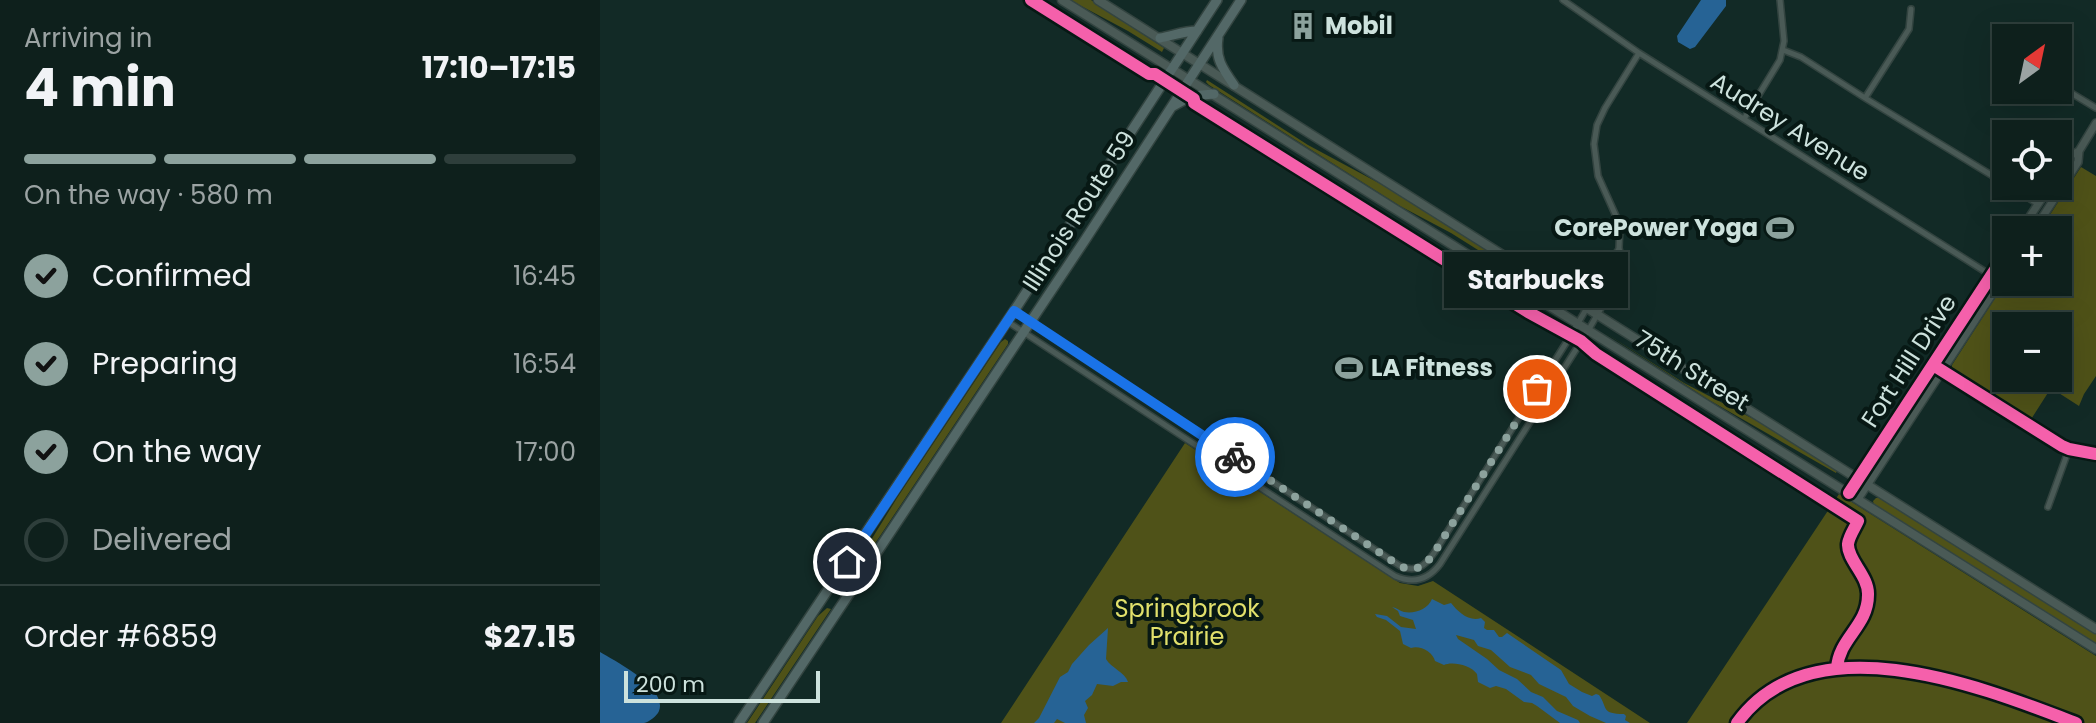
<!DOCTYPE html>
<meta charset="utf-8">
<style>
body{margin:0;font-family:Poppins,sans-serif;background:#172825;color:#f1f3f6;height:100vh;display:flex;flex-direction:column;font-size:30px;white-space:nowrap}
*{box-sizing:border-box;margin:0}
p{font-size:26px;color:#9ba3a3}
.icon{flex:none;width:44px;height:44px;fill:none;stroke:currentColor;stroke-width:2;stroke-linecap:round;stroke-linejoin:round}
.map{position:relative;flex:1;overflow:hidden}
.drawer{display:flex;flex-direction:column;background:#0e201c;width:600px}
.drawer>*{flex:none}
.needle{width:52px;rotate:33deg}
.controls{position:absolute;left:1392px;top:24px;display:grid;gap:16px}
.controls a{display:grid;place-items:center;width:80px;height:80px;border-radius:0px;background:#0e201c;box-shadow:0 8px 32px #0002,0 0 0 2px #2e3e3b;font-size:40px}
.scale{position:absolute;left:24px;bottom:20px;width:196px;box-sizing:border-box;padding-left:8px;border:4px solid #cde2dd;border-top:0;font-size:22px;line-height:28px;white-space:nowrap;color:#cde2dd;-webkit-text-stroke:6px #071814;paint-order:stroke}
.pin{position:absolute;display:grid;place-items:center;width:68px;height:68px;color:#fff;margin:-34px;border:4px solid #fff;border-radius:50%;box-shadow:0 2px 8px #0007}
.courier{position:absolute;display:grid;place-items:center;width:80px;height:80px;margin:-40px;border:6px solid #1a73e8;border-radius:50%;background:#fff;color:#222;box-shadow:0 2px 10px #0007}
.bubble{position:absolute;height:56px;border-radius:0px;background:#0e201c;box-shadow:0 8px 32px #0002,0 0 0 2px #2e3e3b;font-size:26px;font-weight:700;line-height:56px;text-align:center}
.headline em{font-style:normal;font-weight:700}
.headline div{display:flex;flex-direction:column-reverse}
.headline{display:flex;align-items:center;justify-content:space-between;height:136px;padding:0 24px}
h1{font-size:52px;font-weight:700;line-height:60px}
.bar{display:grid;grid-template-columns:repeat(4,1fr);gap:12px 8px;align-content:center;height:96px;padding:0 24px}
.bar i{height:10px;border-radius:6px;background:#2e3e3b}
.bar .on{background:#8ca29d}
.bar p{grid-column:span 4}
.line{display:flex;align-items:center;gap:20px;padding:0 24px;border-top:2px solid #2e3e3b}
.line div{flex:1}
ol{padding:0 24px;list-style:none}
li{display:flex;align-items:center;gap:24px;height:88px}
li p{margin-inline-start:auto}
li .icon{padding:8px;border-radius:50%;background:#8ca29d;color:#111;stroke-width:4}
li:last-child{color:#9ba3a3}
li i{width:44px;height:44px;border:4px solid #2e3e3b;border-radius:50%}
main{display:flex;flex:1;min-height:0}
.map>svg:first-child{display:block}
.green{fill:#4f5218;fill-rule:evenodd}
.water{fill:#266395}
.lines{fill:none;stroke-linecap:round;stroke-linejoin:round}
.minor-casing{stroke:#334440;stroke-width:8}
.tertiary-casing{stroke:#334440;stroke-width:10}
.secondary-casing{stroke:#334440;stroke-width:11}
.primary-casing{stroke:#334440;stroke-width:12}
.minor{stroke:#4a5a56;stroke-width:5}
.tertiary{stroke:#4a5a56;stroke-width:7}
.secondary{stroke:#4a5a56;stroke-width:8}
.primary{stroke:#536867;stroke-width:9}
.cycleway-casing{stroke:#071814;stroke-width:17}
.cycleway{stroke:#f560ab;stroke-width:12}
.done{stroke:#8ca29d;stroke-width:8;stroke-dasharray:0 14.4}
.route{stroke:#1a73e8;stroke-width:10}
.labels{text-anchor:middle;stroke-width:8;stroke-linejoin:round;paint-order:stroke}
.poi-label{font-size:24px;font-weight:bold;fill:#cde2dd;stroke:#071814;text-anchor:start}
.street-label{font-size:24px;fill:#cde2dd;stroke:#071814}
.park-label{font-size:24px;fill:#e1e06b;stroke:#071814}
</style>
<main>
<section class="drawer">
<div class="headline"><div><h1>4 min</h1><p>Arriving in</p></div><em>17:10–17:15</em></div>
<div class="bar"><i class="on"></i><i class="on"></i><i class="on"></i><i></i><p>On the way · 580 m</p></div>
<ol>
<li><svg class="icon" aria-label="check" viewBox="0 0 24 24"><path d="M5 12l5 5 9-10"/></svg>Confirmed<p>16:45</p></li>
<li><svg class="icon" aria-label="check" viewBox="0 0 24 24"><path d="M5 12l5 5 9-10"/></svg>Preparing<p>16:54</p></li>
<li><svg class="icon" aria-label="check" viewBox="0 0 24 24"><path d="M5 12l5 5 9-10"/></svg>On the way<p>17:00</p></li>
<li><i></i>Delivered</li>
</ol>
<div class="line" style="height:104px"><div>Order #6859</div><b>$27.15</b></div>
</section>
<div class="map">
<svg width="1496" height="723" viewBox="0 0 1496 723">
<rect width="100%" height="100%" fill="#122a26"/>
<!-- green -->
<path class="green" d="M470 0H491L564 48 562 52 528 31Z
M607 80 708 145 803 196 939 282 968 305 967 306 851 233 800 206 609 85 606 82Z
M1481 167 1496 176V376L1484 394 1479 406 1451 388 1430 421 1356 373 1352 368V365L1406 281 1458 282V230H1440ZM1406 326H1458V378H1406Z
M1002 331 1084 383 1165 425 1237 471 1236 473 1109 400Z
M405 339 408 341V344L248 584 246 583 247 579 297 498 401 342Z
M1327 378H1330V380L1277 463H1274Z
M585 443 800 583 818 586 833 581 1050 723H401Z
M1239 494 1496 656V723H1087Z
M1276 498H1279L1496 634V644L1274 505 1273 501Z
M227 608 231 609 155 723H147L218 616Z"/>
<!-- water -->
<path class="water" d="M1101 0H1126V6L1095 47 1090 49 1078 42 1077 36Z
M832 599 844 605 851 603C858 612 869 622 881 618L885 622 884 628 887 630H894L899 637H902L907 633 961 670 969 684 982 692 992 696 996 694 999 695C1008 708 1001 714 1024 714L1026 716 1025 720 1030 723H1006L990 716 973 706 966 697 939 684 931 675 910 667 891 650 878 646 874 640 856 635 858 639 887 659 899 670 917 679 931 692 943 697 957 711 978 720 980 723H960L937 706 932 703 924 702 906 689 896 686 890 688 878 682 877 674C871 665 852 661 844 665L835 661C833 652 820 645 811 648L803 644 800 631 786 620 777 617 775 614 787 616 801 627 816 629 813 620 800 616 798 611 792 607C797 608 800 611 804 612 815 614 828 609 832 599Z
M508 628 506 659C511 668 525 672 528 682H521L513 686 497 684 492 695 485 701 488 708 484 715 486 723H465L457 719 454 723H434L439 718 460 677 468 672 472 664 489 645Z
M0 652C15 661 68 688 59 711 57 716 49 722 44 723 31 723 13 723 0 723Z"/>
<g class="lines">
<!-- minor casing -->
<g class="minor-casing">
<path id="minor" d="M963 0 1039 53 1400 281
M1183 50 1201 57 1265 98 1406 184
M1458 85 1496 108
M1265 98 1309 29 1311 9
M1144 119 1180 60 1184 41 1180 0
M1410 186 1438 204
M414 311 800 566C816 573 825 566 834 553L971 335 1001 284 1011 260 1019 249
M408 322 795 576C813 584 828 580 840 564L989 329 1019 277 1022 261 1019 248 1020 225 998 176 994 144 997 125 1005 108 1039 53
M1333 365 1462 446 1469 449 1496 454
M1448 507 1469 449"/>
</g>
<!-- tertiary casing -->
<g class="tertiary-casing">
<path id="tertiary" d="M1458 174 1470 156 1479 151 1496 123
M1421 230 1450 186
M1434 230 1478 162 1479 151
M1249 493 1406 253
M1258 499 1406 273"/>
</g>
<!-- secondary casing -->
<g class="secondary-casing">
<path id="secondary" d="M462 0 1496 649
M498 0 1496 629"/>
</g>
<!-- primary casing -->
<g class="primary-casing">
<path id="primary" d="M560 38C572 36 584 31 597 31
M618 38C615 58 622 68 634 85
M573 106 591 96 614 94
M139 723 414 311 617 0
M163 723 485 240 641 0"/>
</g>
<!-- minor -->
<use href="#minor" class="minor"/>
<!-- tertiary -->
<use href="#tertiary" class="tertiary"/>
<!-- secondary -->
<use href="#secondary" class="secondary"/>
<!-- primary -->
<use href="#primary" class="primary"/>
<!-- cycleway casing -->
<g class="cycleway-casing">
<path id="cycleway" d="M431 0 549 74H555L594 99V103L928 312 981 341 996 354 1258 521C1255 528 1249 536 1248 544 1247 560 1269 576 1268 595 1268 626 1239 638 1237 668
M1333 365 1462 446 1469 449 1496 454
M1249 493 1406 253
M1137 723C1212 619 1382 687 1476 723"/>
</g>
<!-- cycleway -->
<use href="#cycleway" class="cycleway"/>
</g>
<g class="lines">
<!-- done -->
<path class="done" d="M635 457 800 566C816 573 825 566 834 553L937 389"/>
<!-- route -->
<path class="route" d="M247 562 414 311 635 457"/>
</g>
<!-- icons -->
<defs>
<g id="building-bare" transform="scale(2.16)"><path d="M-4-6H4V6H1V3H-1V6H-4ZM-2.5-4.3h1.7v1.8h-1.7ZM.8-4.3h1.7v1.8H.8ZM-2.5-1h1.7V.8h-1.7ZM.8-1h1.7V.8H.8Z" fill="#8ca29d" stroke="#071814" stroke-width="2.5" paint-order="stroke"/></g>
<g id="stadium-bare" transform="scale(2.16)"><path d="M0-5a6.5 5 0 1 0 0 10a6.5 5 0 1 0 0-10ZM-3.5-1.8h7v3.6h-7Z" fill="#8ca29d" stroke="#071814" stroke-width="2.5" paint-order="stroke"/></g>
</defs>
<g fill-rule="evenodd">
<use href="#building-bare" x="703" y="26"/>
<use href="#stadium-bare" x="1180" y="228"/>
<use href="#stadium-bare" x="749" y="368"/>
</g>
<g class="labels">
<!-- poi labels -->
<g class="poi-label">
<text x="725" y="34">Mobil</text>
<text x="1158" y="236" text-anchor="end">CorePower Yoga</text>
<text x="771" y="376">LA Fitness</text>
</g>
<!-- street labels -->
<g class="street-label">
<text transform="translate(1190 127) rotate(32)" y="8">Audrey Avenue</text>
<text transform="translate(479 211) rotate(-57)" y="8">Illinois Route 59</text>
<text transform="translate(1309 361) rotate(-57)" y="8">Fort Hill Drive</text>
<text transform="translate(1092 371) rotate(32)" y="8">75th Street</text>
</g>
<!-- park labels -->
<g class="park-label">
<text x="587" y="617">Springbrook<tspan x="587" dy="28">Prairie</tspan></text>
</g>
</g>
</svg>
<div class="controls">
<a><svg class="needle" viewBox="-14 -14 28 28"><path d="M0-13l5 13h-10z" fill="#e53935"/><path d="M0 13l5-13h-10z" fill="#9ba3a3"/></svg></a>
<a><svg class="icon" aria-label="locate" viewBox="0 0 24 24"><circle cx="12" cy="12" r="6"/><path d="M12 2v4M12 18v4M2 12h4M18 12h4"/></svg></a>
<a>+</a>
<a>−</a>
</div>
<div class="scale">200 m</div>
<div class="pin" style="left:937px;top:389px;background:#ea580c"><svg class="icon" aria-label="bag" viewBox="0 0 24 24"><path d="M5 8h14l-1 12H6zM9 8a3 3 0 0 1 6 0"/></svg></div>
<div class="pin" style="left:247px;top:562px;background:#1f2937"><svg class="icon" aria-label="home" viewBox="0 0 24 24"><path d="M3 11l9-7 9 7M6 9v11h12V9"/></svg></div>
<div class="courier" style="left:635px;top:457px"><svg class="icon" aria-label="bike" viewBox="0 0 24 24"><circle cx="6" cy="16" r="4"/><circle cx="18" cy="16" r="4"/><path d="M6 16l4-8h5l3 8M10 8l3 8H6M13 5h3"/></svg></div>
<div class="bubble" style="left:844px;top:252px;width:184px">Starbucks</div>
</div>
</main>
